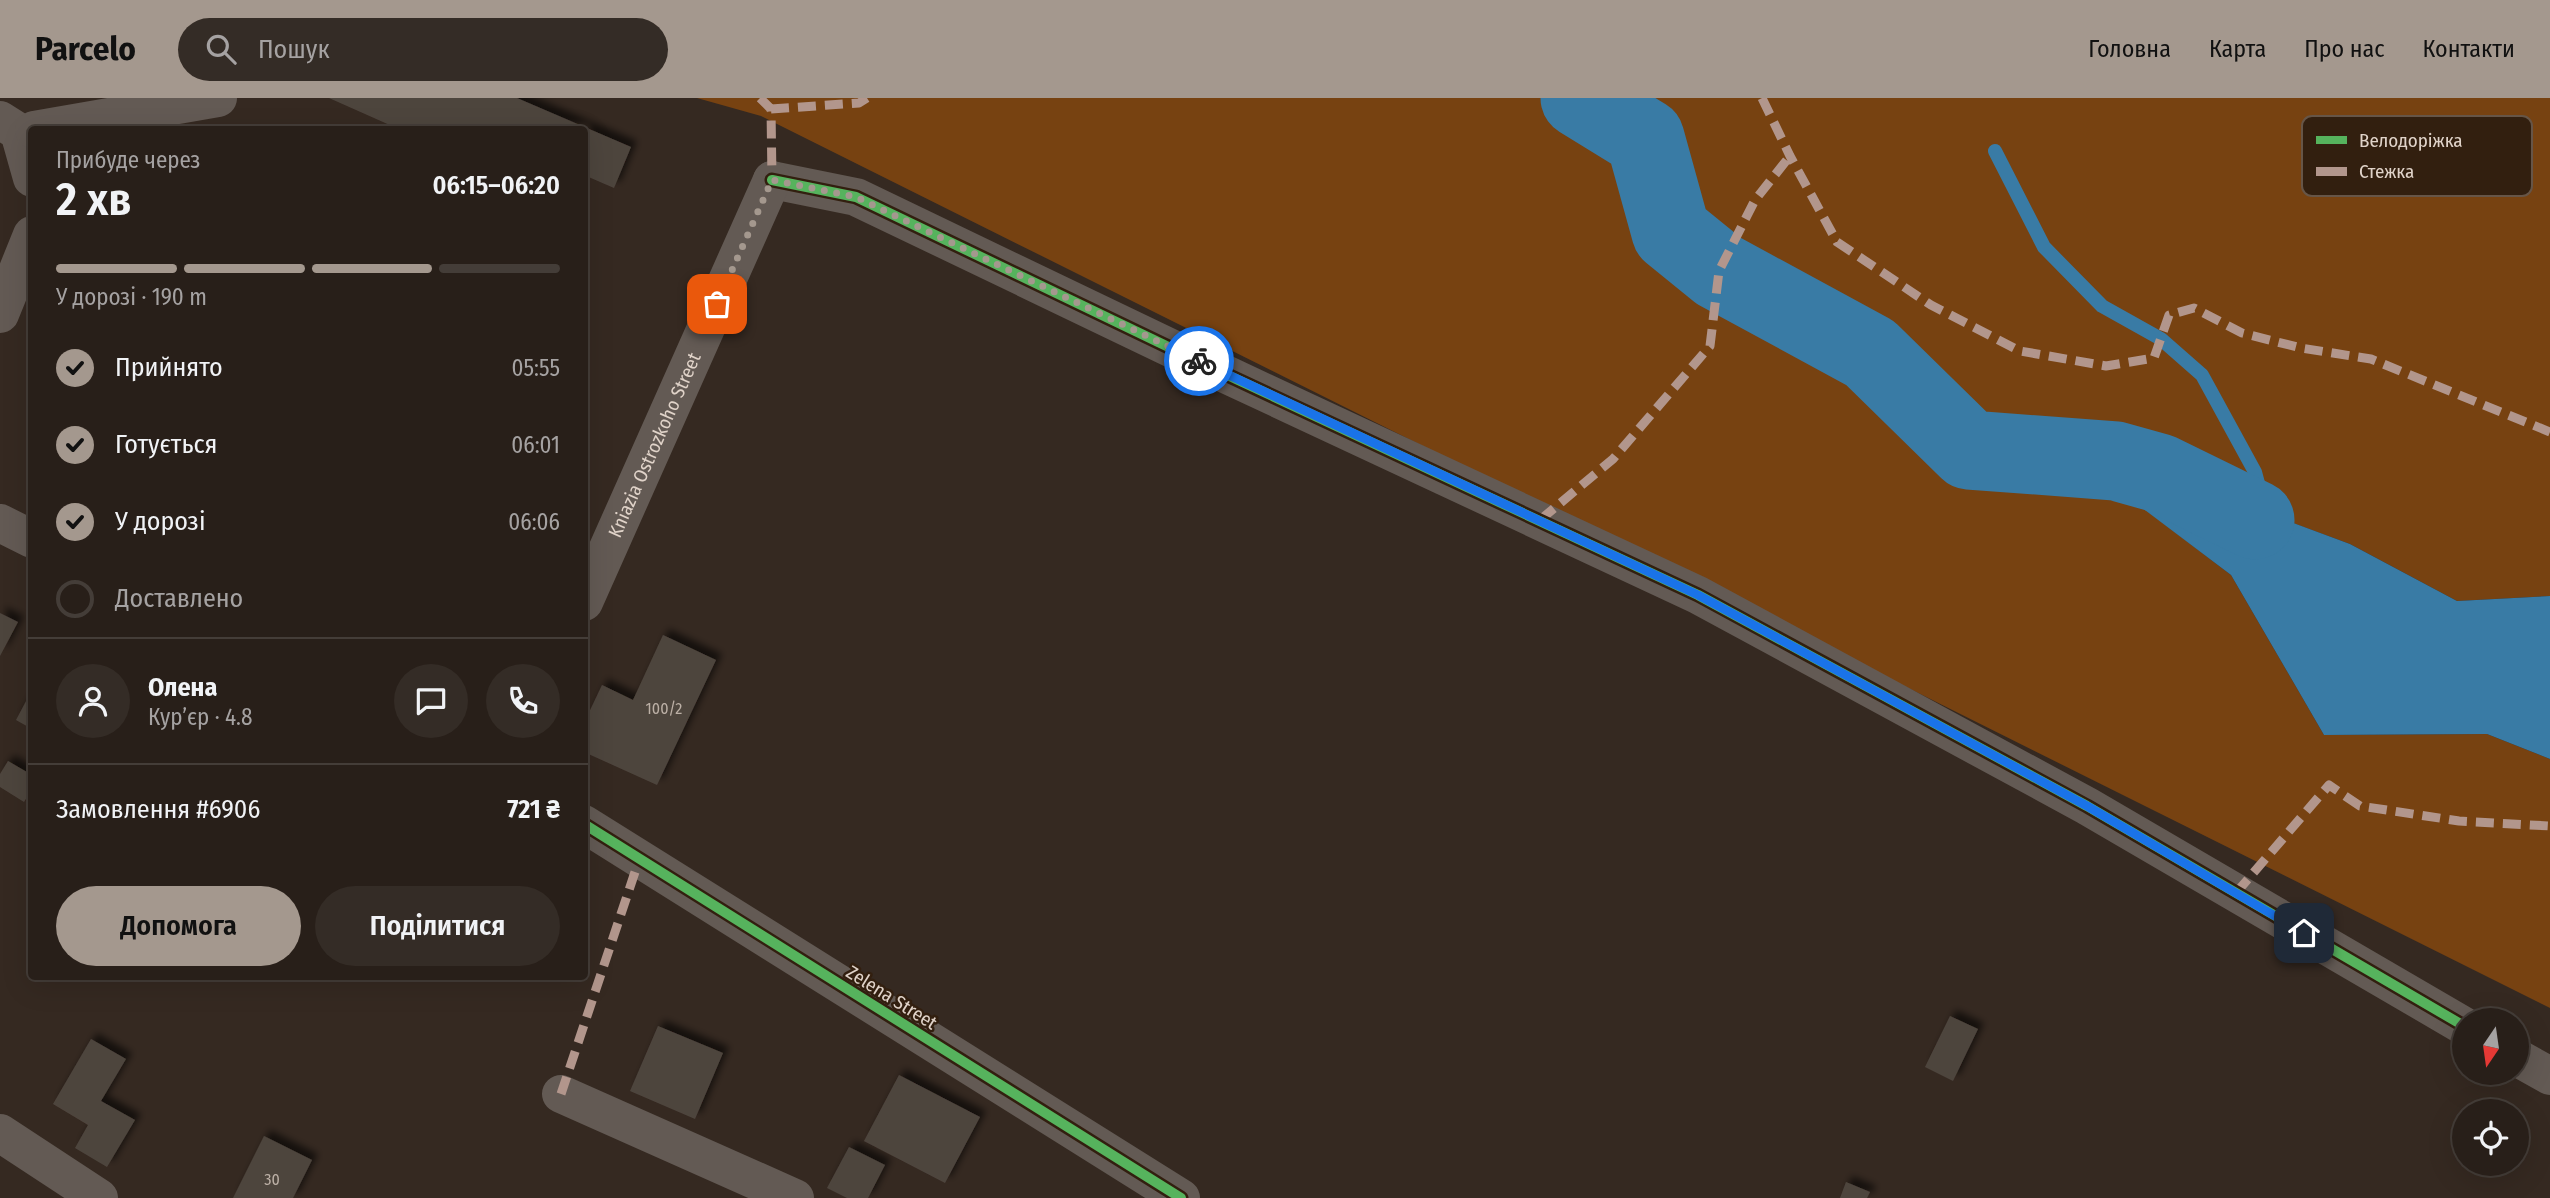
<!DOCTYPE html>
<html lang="uk">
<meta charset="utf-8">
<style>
body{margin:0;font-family:"Fira Sans Condensed",sans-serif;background:#342c26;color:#f1f3f6;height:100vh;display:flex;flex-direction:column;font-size:26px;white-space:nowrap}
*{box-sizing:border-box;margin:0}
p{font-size:23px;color:#a5a2a2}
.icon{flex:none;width:38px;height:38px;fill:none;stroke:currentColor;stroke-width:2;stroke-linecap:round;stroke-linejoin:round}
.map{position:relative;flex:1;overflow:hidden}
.panel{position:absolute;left:28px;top:28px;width:560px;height:854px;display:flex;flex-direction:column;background:#281f19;border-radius:7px;box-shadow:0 7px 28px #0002,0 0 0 2px #443d38}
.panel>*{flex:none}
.needle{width:46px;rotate:193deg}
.tools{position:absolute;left:2452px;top:910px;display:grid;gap:14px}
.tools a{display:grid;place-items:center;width:77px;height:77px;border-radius:50%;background:#281f19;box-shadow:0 7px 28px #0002,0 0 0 2px #443d38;font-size:35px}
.pin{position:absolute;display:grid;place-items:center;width:60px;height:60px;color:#fff;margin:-30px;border-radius:14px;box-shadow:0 4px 10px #0006}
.courier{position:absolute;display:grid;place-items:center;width:70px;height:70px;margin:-35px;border:5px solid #1a73e8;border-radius:50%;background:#fff;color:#222;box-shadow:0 2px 9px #0007}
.headline em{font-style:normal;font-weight:600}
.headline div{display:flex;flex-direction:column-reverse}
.headline{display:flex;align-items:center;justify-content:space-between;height:119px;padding:0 28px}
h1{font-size:46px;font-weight:600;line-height:52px}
.bar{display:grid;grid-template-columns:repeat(4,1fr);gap:10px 7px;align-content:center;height:84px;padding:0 28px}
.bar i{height:9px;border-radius:5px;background:#443d38}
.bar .on{background:#a4988e}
.bar p{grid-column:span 4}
.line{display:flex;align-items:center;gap:18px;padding:0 28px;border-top:2px solid #443d38}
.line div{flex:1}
.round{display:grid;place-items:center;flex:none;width:74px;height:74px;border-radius:37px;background:#342c26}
ol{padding:0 28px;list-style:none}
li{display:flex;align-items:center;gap:21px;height:77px}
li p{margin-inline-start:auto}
li .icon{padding:7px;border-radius:50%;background:#a4988e;color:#111;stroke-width:4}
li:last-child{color:#a5a2a2}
li i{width:38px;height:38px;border:4px solid #443d38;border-radius:50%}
.cta{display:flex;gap:14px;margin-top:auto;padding:14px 28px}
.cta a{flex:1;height:80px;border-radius:42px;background:#a4988e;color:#111;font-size:28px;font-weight:600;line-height:80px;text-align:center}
.cta a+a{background:#342c26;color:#f1f3f6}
header{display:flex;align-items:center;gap:42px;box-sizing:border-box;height:98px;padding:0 35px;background:#a4988e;color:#111}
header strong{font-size:33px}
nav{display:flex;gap:38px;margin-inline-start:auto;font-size:24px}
.search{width:490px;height:63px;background:#342c26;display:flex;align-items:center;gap:18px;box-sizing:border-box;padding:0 24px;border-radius:38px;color:#a5a2a2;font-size:26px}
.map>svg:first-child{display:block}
.forest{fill:#774211}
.water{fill:#397ba5}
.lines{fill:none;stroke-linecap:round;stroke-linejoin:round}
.stream{stroke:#397ba5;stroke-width:14}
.river{stroke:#397ba5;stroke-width:79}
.building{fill:#4e453e;filter:url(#shadow)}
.minor{stroke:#635a54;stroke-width:38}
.quiet{stroke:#b2968c;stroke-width:9;stroke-dasharray:18 9;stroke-linecap:butt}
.cycleway-casing{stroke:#321f0f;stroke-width:15}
.cycleway{stroke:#56b35d;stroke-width:10}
.done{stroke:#a4988e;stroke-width:7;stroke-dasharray:0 12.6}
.route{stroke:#1a73e8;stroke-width:9}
.labels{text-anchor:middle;stroke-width:5;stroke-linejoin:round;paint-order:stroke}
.number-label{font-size:16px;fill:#bcb0a6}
.street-label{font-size:19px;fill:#e0d3c9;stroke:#321f0f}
.key{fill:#321f0f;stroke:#665547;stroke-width:2}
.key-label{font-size:19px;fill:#e0d3c9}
</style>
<header>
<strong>Parcelo</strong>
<div class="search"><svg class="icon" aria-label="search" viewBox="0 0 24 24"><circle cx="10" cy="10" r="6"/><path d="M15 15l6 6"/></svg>Пошук</div>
<nav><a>Головна</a><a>Карта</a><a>Про нас</a><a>Контакти</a></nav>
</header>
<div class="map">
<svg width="2550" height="1100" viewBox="0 0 2550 1100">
<defs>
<filter id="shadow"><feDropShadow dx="6" dy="-6" stdDeviation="3.5" flood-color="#0009"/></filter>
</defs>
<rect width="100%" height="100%" fill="#352921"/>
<!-- forest -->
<path class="forest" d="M697 0H2550V498L2457 503 2350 446 2159 376 2130 400 2231 477 2324 637 2487 636 2550 661V910L761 18Z"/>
<!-- water -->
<path class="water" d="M2159 375 2350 446 2457 503 2550 498V661L2487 636 2324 637 2231 477 2129 400Z"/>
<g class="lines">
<!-- stream -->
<path class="stream" d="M1995 53 2044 149 2102 208 2161 241 2202 277 2255 374 2270 430"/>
<!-- river -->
<path class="river" d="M1580 0 1645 40 1671 134 1719 173 1870 255 1969 352 2116 363 2159 375 2255 422"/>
</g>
<!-- building -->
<path class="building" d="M329 0H517L631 49 614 90 584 77V32H462L450 26 448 32H401Z
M0 515 18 524 0 558Z
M663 537 716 562 657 687 584 654V625L602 587 633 602Z
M32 592V631L16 622Z
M8 663 32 677V691L24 704 0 689V676Z
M1950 918 1978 931 1953 983 1925 969Z
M658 928 723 955 695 1021 630 993Z
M91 941 126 961 101 1003 135 1022 107 1069 75 1050 88 1027 53 1006Z
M899 977 980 1019 945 1085 864 1043Z
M264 1038 312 1062 293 1100H233Z
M849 1049 885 1067 868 1100H847L827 1090Z
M1846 1084 1870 1094 1867 1100H1840Z"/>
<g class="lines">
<!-- minor -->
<g class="minor">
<path d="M0 22 19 34 32 80"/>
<path d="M34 32 218 0"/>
<path d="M772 82 856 99 1206 267 1698 497 2087 708 2464 928"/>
<path d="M0 216 32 137"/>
<path d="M0 425 32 441"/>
<path id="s1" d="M584 504 772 82"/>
<path d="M584 726 1181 1100"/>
<path d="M2516 959 2550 978"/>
<path d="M561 996 795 1100"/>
<path d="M0 1035 99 1100"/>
</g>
<!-- quiet -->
<path class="quiet" d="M760 0 771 11 772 82
M1762 0 1790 58 1837 144 1931 207 2020 253 2106 268 2154 260 2169 217 2194 210 2242 235 2301 250 2371 261 2550 334
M771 11 859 5 867 0
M1540 422 1613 361 1710 248 1719 173 1755 102 1790 58
M2236 795 2329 687 2360 708 2459 723 2550 728
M561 996 639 762"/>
<!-- cycleway casing -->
<g class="cycleway-casing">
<path id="cycleway" d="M772 82 856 99 1206 267 1698 497 2087 708 2464 928
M584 726 1181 1100"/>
</g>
<!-- cycleway -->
<use href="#cycleway" class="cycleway"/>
</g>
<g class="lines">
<!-- done -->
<path class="done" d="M717 206 772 82 856 99 1199 263"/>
<!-- route -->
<path class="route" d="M1199 263 1698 497 2087 708 2304 835"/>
</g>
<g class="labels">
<!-- number labels -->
<g class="number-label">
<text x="664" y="616">100/2</text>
<text x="272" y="1087">30</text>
</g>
<!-- street labels -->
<g class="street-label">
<text dy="7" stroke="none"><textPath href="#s1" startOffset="172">Kniazia Ostrozkoho Street</textPath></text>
<text transform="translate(892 899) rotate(32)" y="7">Zelena Street</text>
</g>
</g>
<!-- legend -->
<rect x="2302" y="18" width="230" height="80" rx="10" class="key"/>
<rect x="2316" y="38" width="31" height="8" fill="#56b35d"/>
<rect x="2316" y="69" width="31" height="9" fill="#b2968c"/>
<g class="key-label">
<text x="2359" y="49">Велодоріжка</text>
<text x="2359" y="80">Стежка</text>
</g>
</svg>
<div class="tools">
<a><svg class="needle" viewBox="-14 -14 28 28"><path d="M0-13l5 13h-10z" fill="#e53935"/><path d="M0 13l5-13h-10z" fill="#a5a2a2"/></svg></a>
<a><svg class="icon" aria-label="locate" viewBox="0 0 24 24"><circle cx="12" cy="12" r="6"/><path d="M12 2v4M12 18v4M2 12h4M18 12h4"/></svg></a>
</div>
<div class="pin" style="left:717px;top:206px;background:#ea580c"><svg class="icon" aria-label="bag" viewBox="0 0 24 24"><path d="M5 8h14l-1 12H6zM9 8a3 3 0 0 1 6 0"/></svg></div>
<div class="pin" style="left:2304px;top:835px;background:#1f2937"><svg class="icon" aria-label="home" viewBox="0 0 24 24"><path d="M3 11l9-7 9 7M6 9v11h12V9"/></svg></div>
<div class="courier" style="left:1199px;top:263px"><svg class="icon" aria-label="bike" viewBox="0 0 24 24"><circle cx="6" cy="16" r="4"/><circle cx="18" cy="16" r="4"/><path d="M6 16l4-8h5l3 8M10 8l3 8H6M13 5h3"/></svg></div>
<section class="panel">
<div class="headline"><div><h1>2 хв</h1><p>Прибуде через</p></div><em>06:15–06:20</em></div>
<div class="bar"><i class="on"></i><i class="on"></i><i class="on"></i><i></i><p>У дорозі · 190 m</p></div>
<ol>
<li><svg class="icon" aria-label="check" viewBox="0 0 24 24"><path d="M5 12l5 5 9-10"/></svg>Прийнято<p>05:55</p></li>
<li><svg class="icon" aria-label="check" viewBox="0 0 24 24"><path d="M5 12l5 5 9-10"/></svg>Готується<p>06:01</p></li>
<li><svg class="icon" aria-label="check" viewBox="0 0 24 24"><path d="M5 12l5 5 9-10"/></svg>У дорозі<p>06:06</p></li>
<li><i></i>Доставлено</li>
</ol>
<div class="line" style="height:126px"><a class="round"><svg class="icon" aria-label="person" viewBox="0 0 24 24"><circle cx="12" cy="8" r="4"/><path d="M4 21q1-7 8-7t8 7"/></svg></a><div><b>Олена</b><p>Кур’єр · 4.8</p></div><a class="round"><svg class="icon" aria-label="chat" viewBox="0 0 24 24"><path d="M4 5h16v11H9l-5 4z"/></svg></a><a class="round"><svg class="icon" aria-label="phone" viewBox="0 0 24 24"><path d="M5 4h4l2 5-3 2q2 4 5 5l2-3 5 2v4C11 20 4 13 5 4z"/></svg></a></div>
<div class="line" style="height:91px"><div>Замовлення #6906</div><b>721 ₴</b></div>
<div class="cta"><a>Допомога</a><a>Поділитися</a></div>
</section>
</div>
